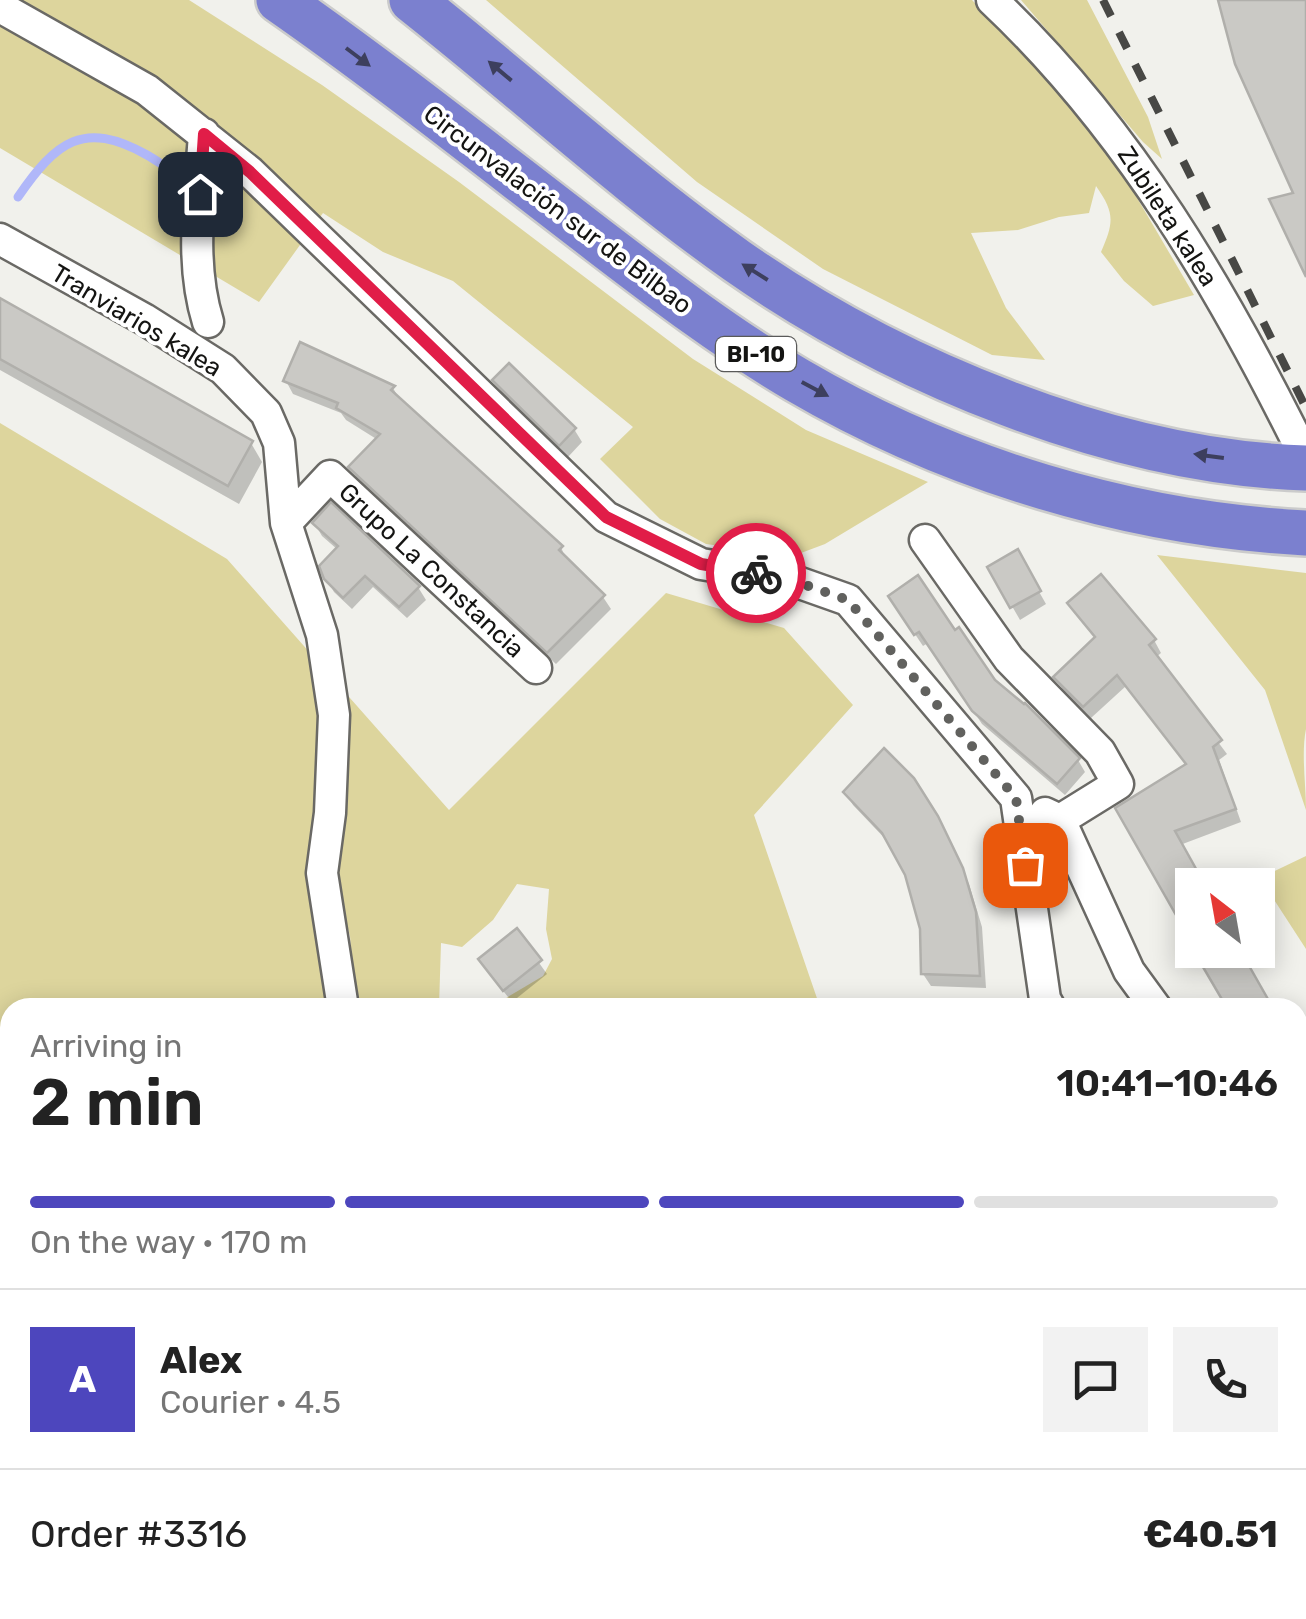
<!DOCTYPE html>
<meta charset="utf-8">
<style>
body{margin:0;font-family:Rubik,sans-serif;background:#f2f2f2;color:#222;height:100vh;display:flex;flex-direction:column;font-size:38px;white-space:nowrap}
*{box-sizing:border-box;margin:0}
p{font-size:32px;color:#767676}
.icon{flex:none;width:55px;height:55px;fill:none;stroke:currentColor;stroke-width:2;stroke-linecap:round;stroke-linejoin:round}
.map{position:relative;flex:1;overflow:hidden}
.sheet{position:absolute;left:0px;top:998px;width:1308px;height:622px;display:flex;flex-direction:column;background:#fff;border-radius:30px 30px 0 0;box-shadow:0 5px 25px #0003}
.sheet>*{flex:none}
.needle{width:65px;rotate:329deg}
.fabs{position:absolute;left:1175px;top:868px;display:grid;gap:20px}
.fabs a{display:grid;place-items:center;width:100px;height:100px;border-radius:0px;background:#fff;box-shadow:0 5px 25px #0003;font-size:50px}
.pin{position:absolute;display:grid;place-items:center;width:85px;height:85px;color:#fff;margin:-42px;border-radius:20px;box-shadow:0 5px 15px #0006}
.courier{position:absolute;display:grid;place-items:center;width:100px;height:100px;margin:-50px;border:8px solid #e11d48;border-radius:50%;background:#fff;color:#222;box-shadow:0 2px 12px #0007}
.head em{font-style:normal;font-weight:600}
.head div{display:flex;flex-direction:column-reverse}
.head{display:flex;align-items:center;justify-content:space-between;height:170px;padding:0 30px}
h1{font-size:65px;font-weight:600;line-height:75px}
.bar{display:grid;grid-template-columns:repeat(4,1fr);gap:15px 10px;align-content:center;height:120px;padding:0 30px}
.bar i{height:12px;border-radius:8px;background:#e0e0e0}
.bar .active{background:#4d46bd}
.bar p{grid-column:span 4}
.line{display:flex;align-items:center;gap:25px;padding:0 30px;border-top:2px solid #e0e0e0}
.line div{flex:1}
.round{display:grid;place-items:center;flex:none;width:105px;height:105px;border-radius:0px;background:#f2f2f2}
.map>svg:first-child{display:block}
.green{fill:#ddd59d}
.shadow{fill:#0003}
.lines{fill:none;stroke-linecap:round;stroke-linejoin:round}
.stream{stroke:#b0b7f9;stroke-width:9}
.building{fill:#cac9c5;stroke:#b0afab;stroke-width:2.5}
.minor-casing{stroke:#6a6965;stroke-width:35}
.highway-casing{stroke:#cbcbcb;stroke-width:50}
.minor{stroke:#fff;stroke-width:30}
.highway{stroke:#7b80cf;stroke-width:45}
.rail{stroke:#484845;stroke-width:8;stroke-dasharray:18 18;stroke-linecap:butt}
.oneway{fill:#3d3f5e}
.done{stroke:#61615e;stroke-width:10;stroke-dasharray:0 18}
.route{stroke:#e11d48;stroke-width:12}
.labels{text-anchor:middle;stroke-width:8;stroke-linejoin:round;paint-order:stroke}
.shield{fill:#fff;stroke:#5a5a59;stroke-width:2.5}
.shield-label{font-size:22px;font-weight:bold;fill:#141412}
.street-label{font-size:25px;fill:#141412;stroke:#fff}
</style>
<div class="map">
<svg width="1306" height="1619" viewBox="0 0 1306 1619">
<rect width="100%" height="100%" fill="#f1f1ec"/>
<!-- green -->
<path class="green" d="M0 0H189L322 85 459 182 693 359 806 430 928 482 825 544 793 556 706 544 660 519 600 459 633 427 453 281 383 252 323 213 259 302 0 148Z
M486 0H972L1070 101 1116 162 1194 295 1153 306 1124 281 1101 252C1114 222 1115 213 1096 186L1089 213 1059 217 1018 230 971 233 1006 308 1045 360 992 355 823 269 697 182Z
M1021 0H1087L1148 117 1162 159 1143 142Z
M0 423 227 559 449 810 666 593 784 628 853 705 754 815 820 1007H491L543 976 552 959 546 929 549 889 517 884 493 920 462 947 441 943 439 1007H355L350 936 341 903 335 1007 10 1008V1178L0 1173Z
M1157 555 1306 573V729C1301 754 1306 784 1306 810L1265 690Z
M1306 856V949L1260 878Z
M1298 1181 1306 1187V1429L1298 1458Z
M0 1202 10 1208V1509L0 1511Z
M1298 1482 1306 1505V1619H1252L1239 1610H1298Z
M10 1605V1610H175L181 1619H0V1608Z
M409 1610H890L908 1619H413Z
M991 1610H1079L1071 1619H989Z"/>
<!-- shadow -->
<path class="shadow" d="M0 300 251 443 262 462 239 504 0 370Z
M301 346 393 388 400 400 561 547 567 562 603 597 611 609 556 664 358 480 351 467 378 440 346 420 341 413 293 394 286 381Z
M495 381 574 429 582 442 568 457 502 393Z
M315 524 418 587 426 600 407 618 373 587 352 609 334 592 326 578 338 550 322 536Z
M1017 553 1046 604 1020 620 990 568Z
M1070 604 1154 640 1161 653 1155 658 1227 754 1219 760 1241 822 1180 845 1203 885H1192V941L1118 809 1187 766 1126 686 1091 718 1063 690 1056 677 1097 639Z
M898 609 954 634 994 682 1078 760 1085 772 1065 795 982 724 928 643 923 646Z
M846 793 944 832 969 884 982 927 986 988 931 986 923 974V929L907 874 891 845 853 805Z
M517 932 547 974 512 1002 488 972Z
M1298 1043 1306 1049V1085L1298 1080Z
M1298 1086 1306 1091V1104L1298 1090Z
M262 1610H306L308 1619H262Z
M327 1610H384L386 1619H325Z"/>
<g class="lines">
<!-- stream -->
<path class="stream" d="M18 197C56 142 83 119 147 155 161 163 173 173 188 179"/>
</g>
<!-- building -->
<path class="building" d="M1218 0H1306V277L1269 199 1293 193 1235 64Z
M0 298 253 441 228 486 0 359Z
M300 342 395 386 391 390 563 546 559 550 605 595 547 653 348 467 380 434 336 408 338 403 283 381Z
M509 363 576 428 559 446 492 380Z
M331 502 420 586 399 607 365 576 343 598 324 579 319 566 338 546 312 523Z
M1018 549 1041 591 1010 608 987 567Z
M1101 574 1156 639 1149 645 1222 740 1213 747 1236 809 1175 831 1205 885H1192V943L1115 808 1186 764 1117 675 1083 707 1053 677 1095 637 1067 603Z
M918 575 955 630 959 627 995 680 1024 704 1025 703 1080 758 1057 784 972 711 919 632 914 635 888 596Z
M884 748 914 778 938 816 963 868 976 912 980 976 921 974 920 929 905 875 882 833 843 792Z
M517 928 542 960 503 991 478 959Z
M1193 950H1240L1273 1008H1227Z"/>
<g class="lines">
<!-- minor casing -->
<g class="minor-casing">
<path id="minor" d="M992 0C1129 129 1224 292 1306 459
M0 7 147 90 250 172 606 517 701 564 783 577 848 600 1016 798 1045 999 1050 1008
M204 134C200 197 189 261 208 322
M0 239 144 319 223 369 266 413 279 443 286 523 322 635 334 715 330 813 322 873 343 1008
M286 523 330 476 536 668
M925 540 1009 659 1100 752 1118 784 1060 820
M1045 813 1060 820 1129 971 1156 1008
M1298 1127 1306 1134
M0 1191 10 1197
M240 1610 242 1619
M966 1619 967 1610"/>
</g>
<!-- highway casing -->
<g class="highway-casing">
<path id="highway" d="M279 0C388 76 493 160 599 241 663 290 727 339 797 380 949 469 1130 524 1306 533
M412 0C521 86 624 181 737 261 894 371 1113 462 1306 468"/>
</g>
<!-- minor -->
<use href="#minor" class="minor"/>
<!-- highway -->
<use href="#highway" class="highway"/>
<!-- rail -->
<path class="rail" d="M1103 0 1306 408"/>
</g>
<!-- one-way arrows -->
<defs><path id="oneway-solid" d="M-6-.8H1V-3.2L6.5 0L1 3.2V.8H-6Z" transform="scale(2.5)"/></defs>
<g class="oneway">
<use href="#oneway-solid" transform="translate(358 57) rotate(37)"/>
<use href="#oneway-solid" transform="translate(500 71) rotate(-140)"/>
<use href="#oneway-solid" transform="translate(755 272) rotate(-148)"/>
<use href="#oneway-solid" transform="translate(815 389) rotate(28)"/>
<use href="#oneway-solid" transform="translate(1209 456) rotate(-172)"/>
</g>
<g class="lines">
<!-- done -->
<path class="done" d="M756 573 783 577 848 600 1016 798 1025 865"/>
<!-- route -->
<path class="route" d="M200 194 204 134 250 172 606 517 701 564 756 573"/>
</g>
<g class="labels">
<!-- shield labels -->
<rect class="shield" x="716" y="337" width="80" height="34" rx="8"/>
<g class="shield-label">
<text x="756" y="362">BI-10</text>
</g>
<!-- street labels -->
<g class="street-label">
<text transform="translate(558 209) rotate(37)" y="9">Circunvalación sur de Bilbao</text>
<text transform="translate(1168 216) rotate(57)" y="9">Zubileta kalea</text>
<text transform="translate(137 320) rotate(31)" y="9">Tranviarios kalea</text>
<text transform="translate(432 570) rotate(43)" y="9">Grupo La Constancia</text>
</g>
</g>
</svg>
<div class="fabs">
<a><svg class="needle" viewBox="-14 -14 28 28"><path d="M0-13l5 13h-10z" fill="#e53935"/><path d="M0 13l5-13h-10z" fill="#767676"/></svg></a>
</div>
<div class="pin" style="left:1025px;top:865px;background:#ea580c"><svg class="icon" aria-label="bag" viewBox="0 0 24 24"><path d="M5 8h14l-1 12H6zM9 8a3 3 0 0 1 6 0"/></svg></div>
<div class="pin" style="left:200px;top:194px;background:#1f2937"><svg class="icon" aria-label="home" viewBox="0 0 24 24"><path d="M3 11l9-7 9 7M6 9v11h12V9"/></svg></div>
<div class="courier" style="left:756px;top:573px"><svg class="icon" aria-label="bike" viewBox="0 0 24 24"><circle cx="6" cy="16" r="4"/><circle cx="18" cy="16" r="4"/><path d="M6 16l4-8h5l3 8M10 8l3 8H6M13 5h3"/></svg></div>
<section class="sheet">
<div class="head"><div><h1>2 min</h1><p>Arriving in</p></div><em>10:41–10:46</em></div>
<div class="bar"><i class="active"></i><i class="active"></i><i class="active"></i><i></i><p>On the way · 170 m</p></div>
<div class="line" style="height:180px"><b class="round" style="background:#4d46bd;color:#fff">A</b><div><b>Alex</b><p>Courier · 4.5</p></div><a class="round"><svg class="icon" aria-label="chat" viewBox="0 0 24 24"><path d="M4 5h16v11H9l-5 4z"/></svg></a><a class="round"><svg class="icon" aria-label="phone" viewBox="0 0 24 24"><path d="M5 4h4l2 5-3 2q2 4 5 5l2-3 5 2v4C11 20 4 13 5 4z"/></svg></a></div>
<div class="line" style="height:130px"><div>Order #3316</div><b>€40.51</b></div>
</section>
</div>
